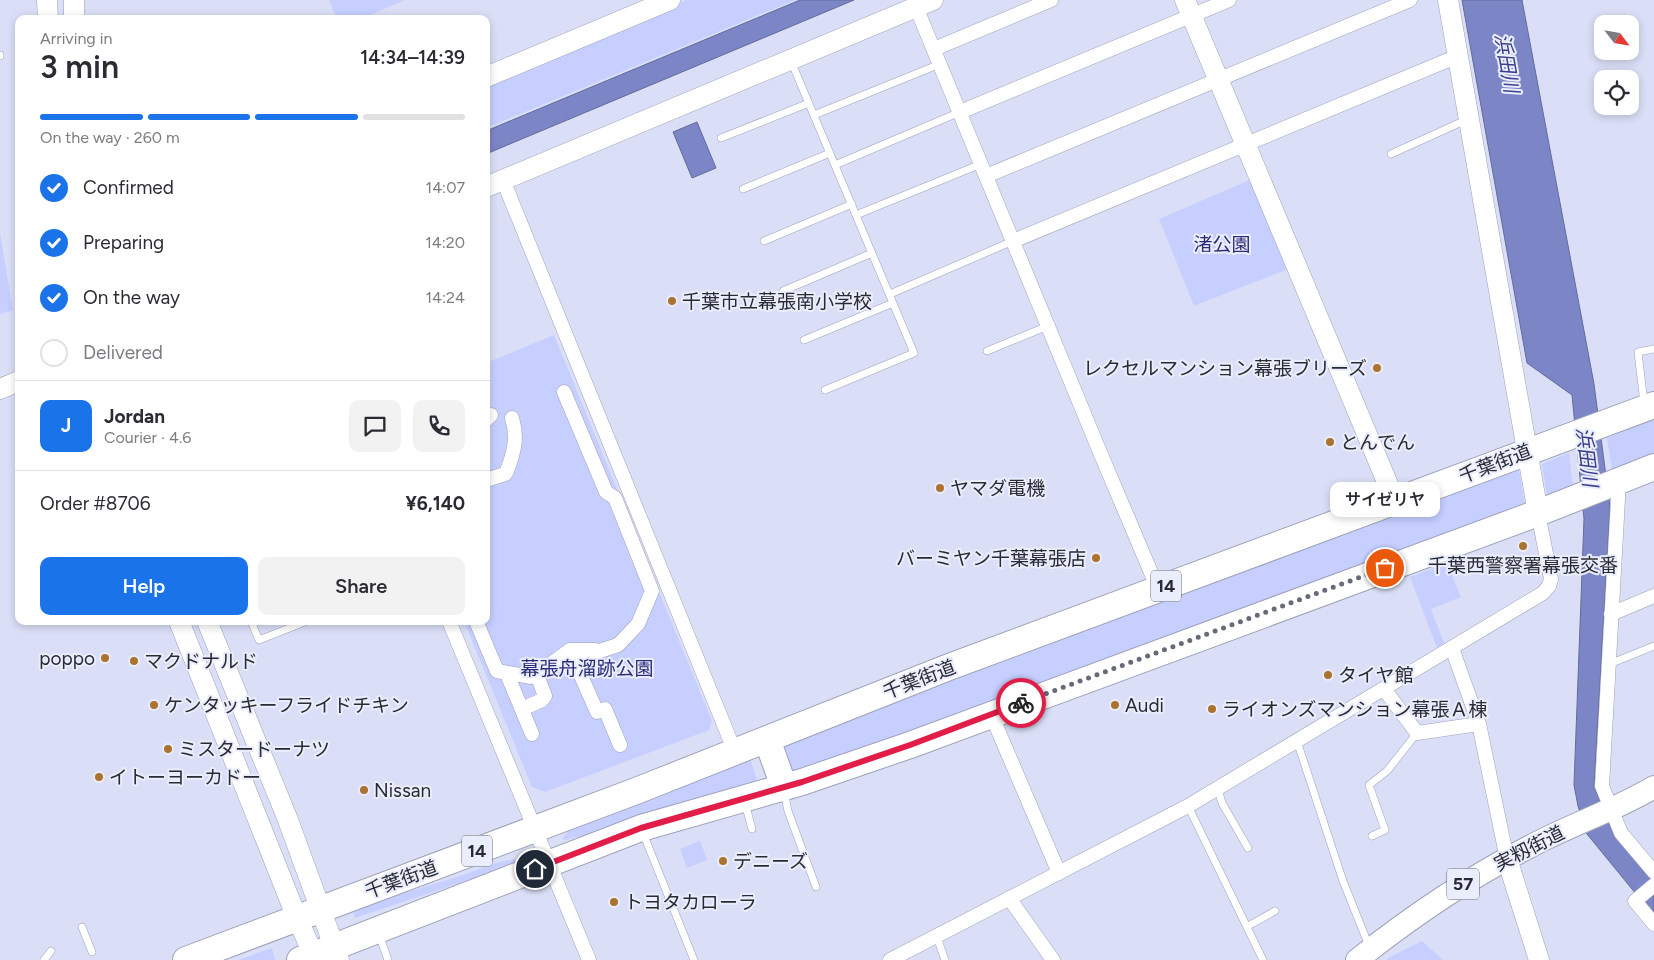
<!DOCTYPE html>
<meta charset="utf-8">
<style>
body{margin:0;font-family:Figtree,"Noto Sans JP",sans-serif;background:#f2f2f3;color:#2b2b33;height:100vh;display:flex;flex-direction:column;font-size:19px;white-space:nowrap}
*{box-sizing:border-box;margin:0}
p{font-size:16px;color:#7c7c81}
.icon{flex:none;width:28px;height:28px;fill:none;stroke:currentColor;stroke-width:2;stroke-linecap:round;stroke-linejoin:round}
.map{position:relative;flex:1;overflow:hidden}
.details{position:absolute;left:15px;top:15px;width:475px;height:610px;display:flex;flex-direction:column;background:#fff;border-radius:10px;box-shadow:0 2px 8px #0003}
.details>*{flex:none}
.needle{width:32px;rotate:121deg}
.fabs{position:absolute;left:1594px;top:15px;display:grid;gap:10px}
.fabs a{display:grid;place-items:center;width:45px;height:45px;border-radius:10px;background:#fff;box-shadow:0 2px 8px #0003;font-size:25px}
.pin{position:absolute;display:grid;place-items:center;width:42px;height:42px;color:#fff;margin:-21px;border:2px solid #fff;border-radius:50%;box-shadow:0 1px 5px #0007}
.courier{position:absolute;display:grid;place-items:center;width:50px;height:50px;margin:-25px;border:4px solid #e11d48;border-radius:50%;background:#fff;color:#222;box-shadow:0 1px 6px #0007}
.bubble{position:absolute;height:35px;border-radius:10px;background:#fff;box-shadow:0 2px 8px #0003;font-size:16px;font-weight:600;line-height:35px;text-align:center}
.overview em{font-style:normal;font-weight:600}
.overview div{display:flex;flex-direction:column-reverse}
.overview{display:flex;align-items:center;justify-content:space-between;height:85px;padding:0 25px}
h1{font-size:32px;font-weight:600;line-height:38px}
.bar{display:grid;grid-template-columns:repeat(4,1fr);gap:8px 5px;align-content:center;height:60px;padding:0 25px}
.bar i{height:6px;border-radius:4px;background:#e1e1e2}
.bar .current{background:#1a73e8}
.bar p{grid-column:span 4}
.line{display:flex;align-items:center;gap:12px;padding:0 25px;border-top:1px solid #e1e1e2}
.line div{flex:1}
.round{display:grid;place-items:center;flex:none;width:52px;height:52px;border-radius:10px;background:#f2f2f3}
ol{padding:0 25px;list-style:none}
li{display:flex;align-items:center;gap:15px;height:55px}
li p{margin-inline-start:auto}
li .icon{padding:5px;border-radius:50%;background:#1a73e8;color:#fff;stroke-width:4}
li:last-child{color:#7c7c81}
li i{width:28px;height:28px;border:2px solid #e1e1e2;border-radius:50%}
.action{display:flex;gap:10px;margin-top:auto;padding:10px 25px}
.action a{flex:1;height:58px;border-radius:10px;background:#1a73e8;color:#fff;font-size:20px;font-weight:600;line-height:58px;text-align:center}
.action a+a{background:#f2f2f3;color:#2b2b33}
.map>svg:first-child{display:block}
.green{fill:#c6cfff}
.water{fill:#7c86c6;stroke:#636b9a}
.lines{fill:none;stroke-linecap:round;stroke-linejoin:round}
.lane-casing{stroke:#9ea2b9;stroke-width:8}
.street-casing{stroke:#9ea2b9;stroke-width:15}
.secondary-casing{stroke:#9ea2b9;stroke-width:21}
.primary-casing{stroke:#9ea2b9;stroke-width:24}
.highway-casing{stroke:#9ea2b9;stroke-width:28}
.lane{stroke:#fff;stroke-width:7}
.street{stroke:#fff;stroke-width:14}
.secondary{stroke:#fff;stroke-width:20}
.primary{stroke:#fff;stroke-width:22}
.highway{stroke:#fff;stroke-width:26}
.done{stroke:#676a78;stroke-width:5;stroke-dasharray:0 9}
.route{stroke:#e11d48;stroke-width:6}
.poi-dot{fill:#ab7230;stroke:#eaedfb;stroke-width:2}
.labels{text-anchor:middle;stroke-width:4;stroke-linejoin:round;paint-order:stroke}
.shield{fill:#eaedfb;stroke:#636570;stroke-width:1}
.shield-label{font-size:18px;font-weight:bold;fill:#292b34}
.park-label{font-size:19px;fill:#2b2c78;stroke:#eaedfb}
.poi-label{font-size:19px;fill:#292b34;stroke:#eaedfb;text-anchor:start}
.street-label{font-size:19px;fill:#292b34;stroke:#eaedfb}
.water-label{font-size:20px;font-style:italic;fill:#3b408e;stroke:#eaedfb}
</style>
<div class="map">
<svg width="1654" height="960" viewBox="0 0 1654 960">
<rect width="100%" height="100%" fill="#dadff7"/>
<!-- green -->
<path class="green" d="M329 0H405L361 19H337Z
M686 0H795L486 128V83Z
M1252 179 1288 269 1194 306 1159 219Z
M0 233 13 310 0 314Z
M554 335 712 721 709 730 545 792 532 787 464 621H486V363Z
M1654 419V455L1612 471 1607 438Z
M1569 453 1573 487 1547 495 1542 464Z
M1519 470 1525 504 791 777 780 744Z
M1447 563 1461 597 1431 609 1445 645 1437 648 1410 577Z
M749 756 759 786 632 817 590 834 565 840 562 839 569 830Z
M700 841 707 860 687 868 680 849Z
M516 859 519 863 355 918 353 911C386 897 422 888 457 877 476 871 495 861 516 859Z
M1422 941 1443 960H1387L1388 958Z
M272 948 275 960H238Z"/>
<!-- water -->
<path class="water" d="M800 0H854L486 154V131Z
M1462 0H1522L1594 384 1610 507 1594 787 1611 824 1654 877V916L1587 834 1578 806 1574 785 1584 519 1572 395 1527 363Z
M697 122 716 168 692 178 673 132Z"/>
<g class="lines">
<!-- lane casing -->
<g class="lane-casing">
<path id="lane" d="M0 55V56
M791 61 914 353 825 390
M814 115 940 64
M721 138 809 103
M1391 154 1466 120
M835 165 960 112
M743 189 830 153
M856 215 981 164
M764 241 852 204
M783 291 872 253
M890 294 1013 241
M804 340 893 303
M987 351 1048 326
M1644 403 1638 352 1654 349
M251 621 259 640 307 621
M1607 665 1654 646
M1297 741 1343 881 1369 946
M1218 789 1222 803 1248 848
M784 792 788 811 816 887
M745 803 752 829
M1188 806 1263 960
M643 833 694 960
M1372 836 1385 830 1369 785 1387 771 1417 733
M1248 926 1275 911
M82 927 92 952
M379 934 388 960
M937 937 945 960
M44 960 51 951"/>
</g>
<!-- street casing -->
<g class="street-casing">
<path id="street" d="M916 7 1102 457 1158 589
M934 49 1051 0
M960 112 1229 0
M986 176 1410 0
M503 180 735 752
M1013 241 1458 56
M486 420 491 415
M486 480 505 474 507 471C514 452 518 438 512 418
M1619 481 1602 786 1621 833 1654 872
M1611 614 1654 596
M449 621 589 960
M476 621 497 671 531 677 548 668 618 645 638 624 652 591 615 498 606 492 564 392
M1452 648 1479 724 1507 859
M574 660 597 712 605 709 620 745
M551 664 570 650H595
M507 674 532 734
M1384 689 1417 733 1479 724
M522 709 542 700 545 696 537 675
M991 714 1059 873
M1654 885 1635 901 1654 924
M1009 898 1053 960
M890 960 1188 806 1543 593 1549 586 1551 579 1538 513"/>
</g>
<!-- secondary casing -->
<g class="secondary-casing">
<path id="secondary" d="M47 0 48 19
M74 0V19
M1185 0 1395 501
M1448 0 1538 513
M486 77 670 0
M486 187 933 0
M0 389 19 381
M179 621 297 918 316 960
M207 621 288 820 339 960
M1507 859 1539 960"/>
</g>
<!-- primary casing -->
<g class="primary-casing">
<path id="primary" d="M1357 960C1412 916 1470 877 1533 845 1572 824 1616 810 1654 787"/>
</g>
<!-- highway casing -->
<g class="highway-casing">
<path id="highway" d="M767 739 784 787
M186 960 636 791 949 667 1654 405
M300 960 641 828 802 782 910 745 1538 513 1654 467"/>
</g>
<!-- lane -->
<use href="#lane" class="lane"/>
<!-- street -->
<use href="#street" class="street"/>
<!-- secondary -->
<use href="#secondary" class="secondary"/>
<!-- primary -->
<use href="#primary" class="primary"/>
<!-- highway -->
<use href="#highway" class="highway"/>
</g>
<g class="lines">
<!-- done -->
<path class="done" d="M1021 703 1385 568"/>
<!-- route -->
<path class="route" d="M535 869 641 828 802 782 910 745 1021 703"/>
</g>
<!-- markers -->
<g class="poi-dot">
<circle cx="672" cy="301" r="5"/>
<circle cx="1377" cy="368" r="5"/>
<circle cx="1330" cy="442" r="5"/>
<circle cx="940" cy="488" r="5"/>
<circle cx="1523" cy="546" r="5"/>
<circle cx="1096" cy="558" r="5"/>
<circle cx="105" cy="658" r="5"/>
<circle cx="134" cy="661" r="5"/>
<circle cx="1328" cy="675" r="5"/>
<circle cx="154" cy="705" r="5"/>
<circle cx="1115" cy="705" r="5"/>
<circle cx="1212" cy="709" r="5"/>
<circle cx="168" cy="749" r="5"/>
<circle cx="99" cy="777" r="5"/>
<circle cx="364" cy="790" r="5"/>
<circle cx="723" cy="861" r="5"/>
<circle cx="614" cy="902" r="5"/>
</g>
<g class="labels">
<!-- shield labels -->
<g class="shield">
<rect x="1151" y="570.5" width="30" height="31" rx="4"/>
<rect x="462" y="835.5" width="30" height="31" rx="4"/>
<rect x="1447" y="868.5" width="32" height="31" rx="4"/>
</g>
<g class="shield-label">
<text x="1166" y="592">14</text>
<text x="477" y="857">14</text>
<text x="1463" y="890">57</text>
</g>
<!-- park labels -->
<g class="park-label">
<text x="1222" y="251">渚公園</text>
<text x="587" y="675">幕張舟溜跡公園</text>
</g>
<!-- poi labels -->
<g class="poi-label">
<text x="682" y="308">千葉市立幕張南小学校</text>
<text x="1367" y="375" text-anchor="end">レクセルマンション幕張ブリーズ</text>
<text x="1340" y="449">とんでん</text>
<text x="950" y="495">ヤマダ電機</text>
<text x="1086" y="565" text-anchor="end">バーミヤン千葉幕張店</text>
<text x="1523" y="572" text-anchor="middle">千葉西警察署幕張交番</text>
<text x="95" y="665" text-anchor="end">poppo</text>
<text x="144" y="668">マクドナルド</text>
<text x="1338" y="682">タイヤ館</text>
<text x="164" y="712">ケンタッキーフライドチキン</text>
<text x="1125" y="712">Audi</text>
<text x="1222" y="716">ライオンズマンション幕張Ａ棟</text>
<text x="178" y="756">ミスタードーナツ</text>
<text x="109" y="784">イトーヨーカドー</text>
<text x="374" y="797">Nissan</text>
<text x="733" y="868">デニーズ</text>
<text x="624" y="909">トヨタカローラ</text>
</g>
<!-- street labels -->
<g class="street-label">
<text transform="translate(1495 463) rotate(-21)" y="7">千葉街道</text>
<text transform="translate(919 679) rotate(-21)" y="7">千葉街道</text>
<text transform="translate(1529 848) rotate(-27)" y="7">実籾街道</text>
<text transform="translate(401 879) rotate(-20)" y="7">千葉街道</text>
</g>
<!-- water labels -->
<g class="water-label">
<text transform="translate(1507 63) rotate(80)" y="7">浜田川</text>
<text transform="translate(1587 457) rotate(83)" y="7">浜田川</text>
</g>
</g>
</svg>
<div class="fabs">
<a><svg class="needle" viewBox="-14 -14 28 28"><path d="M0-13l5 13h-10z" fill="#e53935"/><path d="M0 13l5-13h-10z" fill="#7c7c81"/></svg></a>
<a><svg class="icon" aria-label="locate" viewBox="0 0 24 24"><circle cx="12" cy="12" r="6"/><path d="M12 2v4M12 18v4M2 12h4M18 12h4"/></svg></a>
</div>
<div class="pin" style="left:1385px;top:568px;background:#ea580c"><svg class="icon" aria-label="bag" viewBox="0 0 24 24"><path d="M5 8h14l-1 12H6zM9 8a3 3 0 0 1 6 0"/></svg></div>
<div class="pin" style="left:535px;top:869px;background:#1f2937"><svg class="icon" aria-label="home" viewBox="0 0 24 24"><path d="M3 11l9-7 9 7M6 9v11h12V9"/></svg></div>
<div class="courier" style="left:1021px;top:703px"><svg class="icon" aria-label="bike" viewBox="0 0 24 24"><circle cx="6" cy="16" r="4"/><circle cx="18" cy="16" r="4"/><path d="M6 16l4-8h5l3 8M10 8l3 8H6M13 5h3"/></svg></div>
<div class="bubble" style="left:1330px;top:482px;width:110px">サイゼリヤ</div>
<section class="details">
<div class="overview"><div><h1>3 min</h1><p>Arriving in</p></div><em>14:34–14:39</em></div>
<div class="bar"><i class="current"></i><i class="current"></i><i class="current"></i><i></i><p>On the way · 260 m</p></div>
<ol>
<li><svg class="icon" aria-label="check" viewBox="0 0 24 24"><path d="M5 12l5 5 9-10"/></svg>Confirmed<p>14:07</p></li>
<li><svg class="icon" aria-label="check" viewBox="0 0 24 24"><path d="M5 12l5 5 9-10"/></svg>Preparing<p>14:20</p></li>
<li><svg class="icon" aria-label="check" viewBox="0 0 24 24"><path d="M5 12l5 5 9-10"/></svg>On the way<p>14:24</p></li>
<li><i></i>Delivered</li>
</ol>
<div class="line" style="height:90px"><b class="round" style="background:#1a73e8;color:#fff">J</b><div><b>Jordan</b><p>Courier · 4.6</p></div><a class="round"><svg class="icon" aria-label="chat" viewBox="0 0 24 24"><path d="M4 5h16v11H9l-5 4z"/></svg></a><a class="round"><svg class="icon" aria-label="phone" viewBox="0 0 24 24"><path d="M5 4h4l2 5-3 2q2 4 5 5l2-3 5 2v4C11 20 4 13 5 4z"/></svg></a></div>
<div class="line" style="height:65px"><div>Order #8706</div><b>¥6,140</b></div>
<div class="action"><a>Help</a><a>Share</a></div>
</section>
</div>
